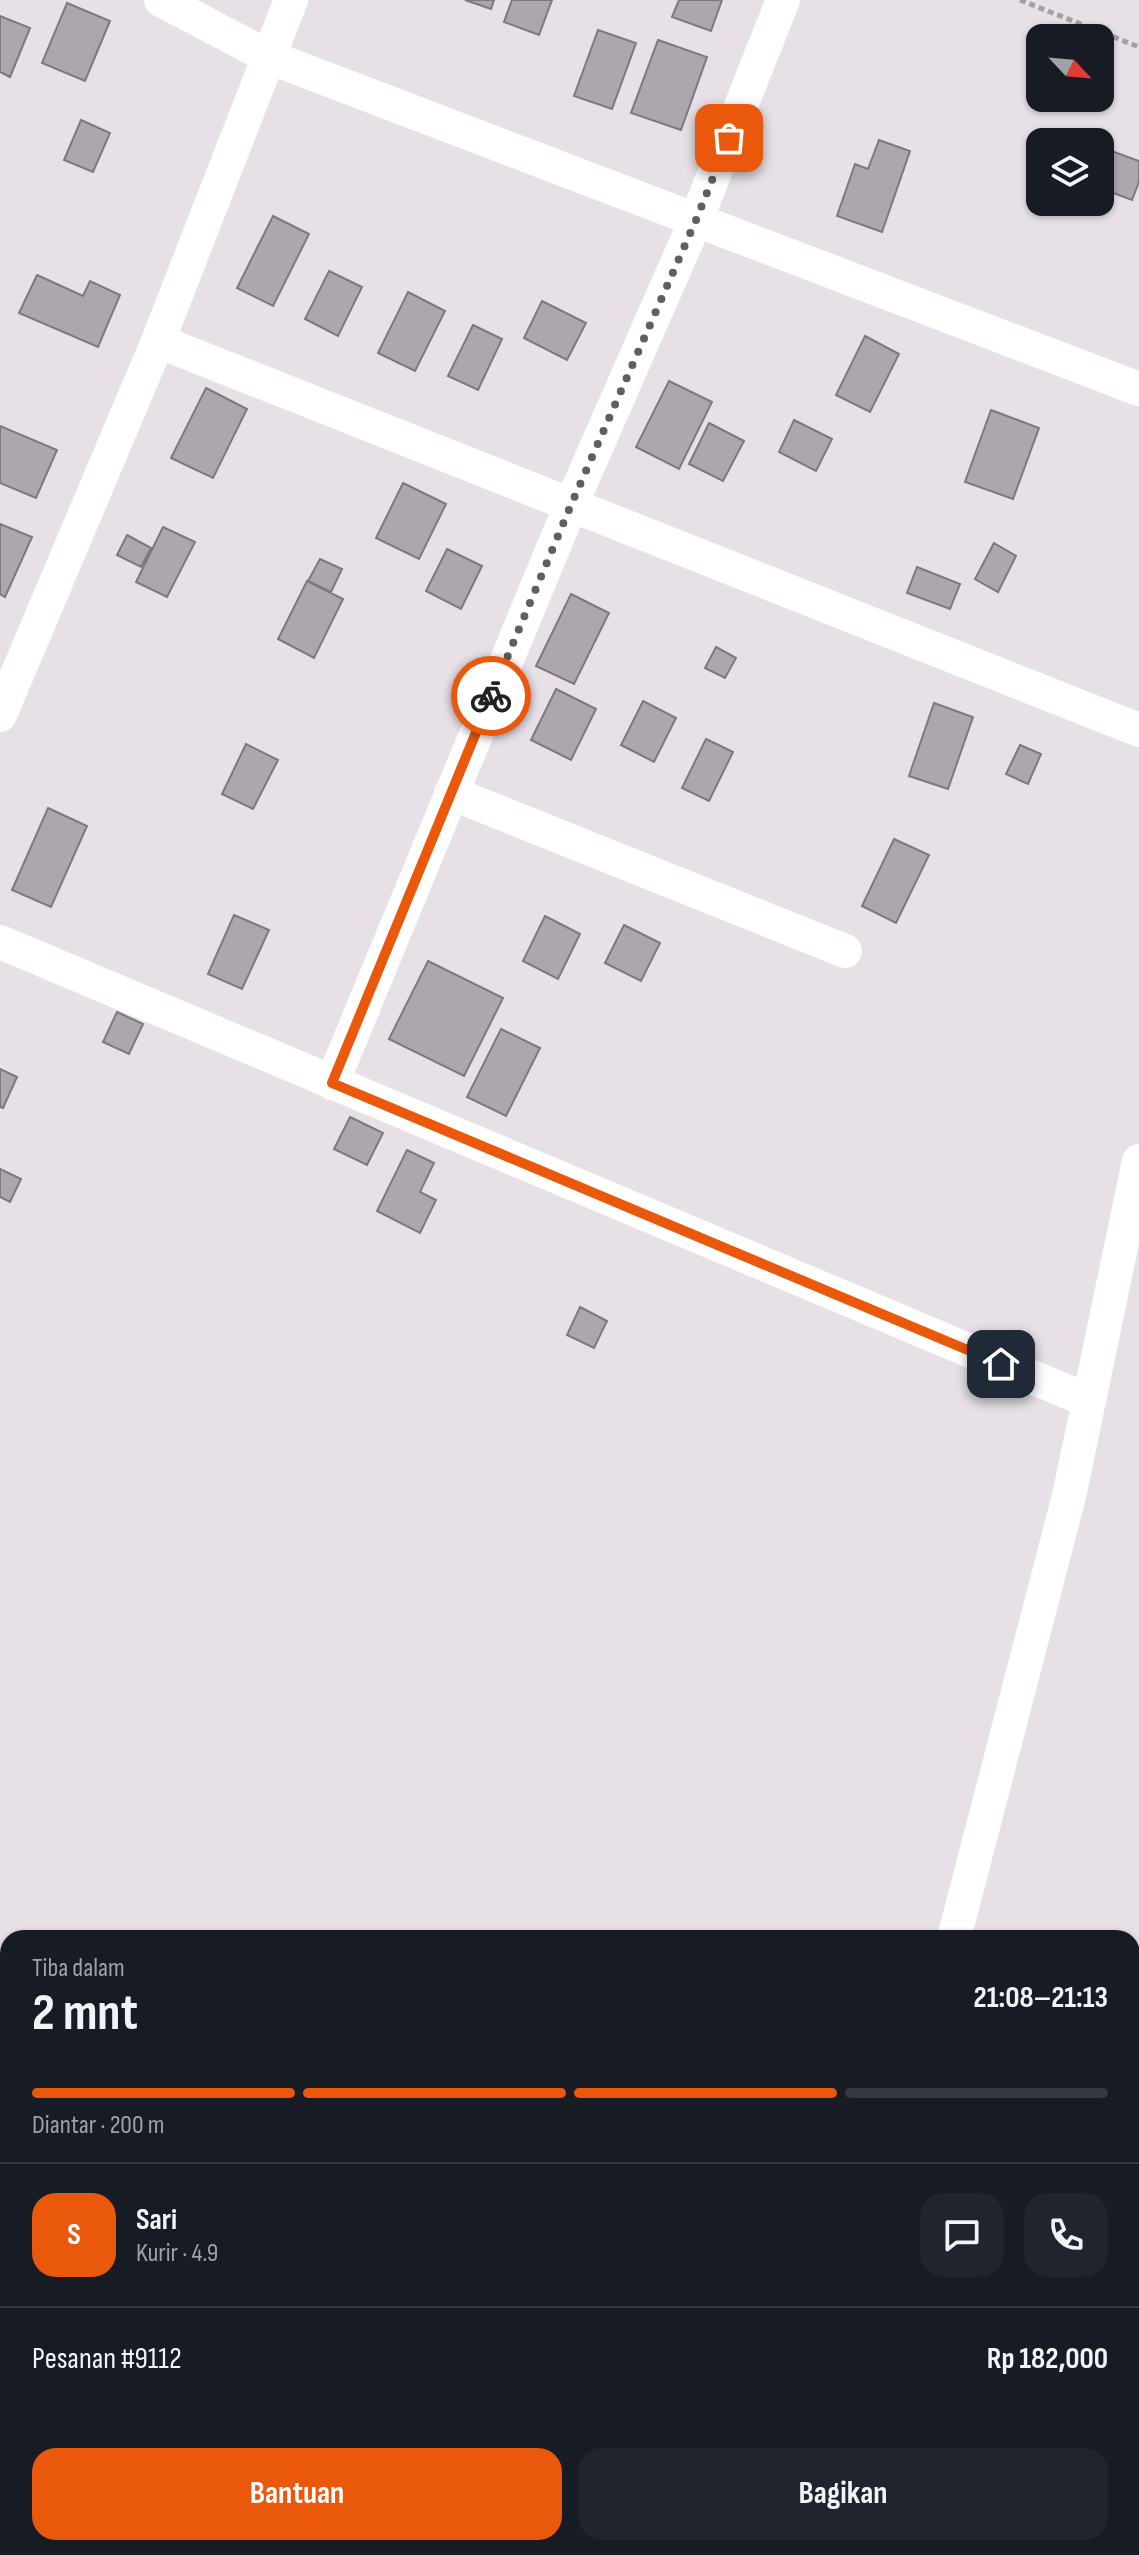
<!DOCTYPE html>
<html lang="id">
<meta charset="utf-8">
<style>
body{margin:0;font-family:"Sofia Sans Condensed",sans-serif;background:#20242c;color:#f1f3f6;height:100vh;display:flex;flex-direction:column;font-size:30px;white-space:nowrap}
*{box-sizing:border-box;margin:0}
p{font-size:26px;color:#9ea1a6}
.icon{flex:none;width:44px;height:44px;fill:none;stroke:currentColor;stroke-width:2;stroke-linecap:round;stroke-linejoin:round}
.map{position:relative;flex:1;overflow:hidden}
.drawer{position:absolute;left:0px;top:1930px;width:1140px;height:626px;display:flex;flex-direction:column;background:#171b24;border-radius:24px 24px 0 0;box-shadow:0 2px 6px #0004}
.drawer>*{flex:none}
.needle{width:52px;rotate:116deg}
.tools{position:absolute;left:1026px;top:24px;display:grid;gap:16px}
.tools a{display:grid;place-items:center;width:88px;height:88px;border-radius:16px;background:#171b24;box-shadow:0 2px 6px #0004;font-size:40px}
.pin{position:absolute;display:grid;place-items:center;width:68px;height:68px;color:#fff;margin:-34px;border-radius:16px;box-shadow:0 4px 12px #0006}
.courier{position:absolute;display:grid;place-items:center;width:80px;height:80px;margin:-40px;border:6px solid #ea580c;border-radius:50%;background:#fff;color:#222;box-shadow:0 2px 10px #0007}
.summary em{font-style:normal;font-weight:700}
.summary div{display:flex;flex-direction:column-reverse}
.summary{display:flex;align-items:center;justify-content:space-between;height:136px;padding:0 32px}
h1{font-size:52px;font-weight:700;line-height:60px}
.bar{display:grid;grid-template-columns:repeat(4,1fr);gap:12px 8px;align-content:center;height:96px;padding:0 32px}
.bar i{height:10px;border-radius:6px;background:#363941}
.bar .on{background:#ea580c}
.bar p{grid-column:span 4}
.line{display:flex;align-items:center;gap:20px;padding:0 32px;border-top:2px solid #363941}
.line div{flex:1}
.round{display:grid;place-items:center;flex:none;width:84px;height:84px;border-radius:24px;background:#20242c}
.primary-button{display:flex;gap:16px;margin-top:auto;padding:16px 32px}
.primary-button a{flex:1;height:92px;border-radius:24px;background:#ea580c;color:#fff;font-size:32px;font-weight:700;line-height:92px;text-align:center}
.primary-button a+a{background:#20242c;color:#f1f3f6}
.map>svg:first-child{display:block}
.building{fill:#aba7ac;stroke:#7d797e;stroke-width:2}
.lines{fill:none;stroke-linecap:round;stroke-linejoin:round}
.path{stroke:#a4a0a4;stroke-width:5;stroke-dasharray:6 4;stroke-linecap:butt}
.minor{stroke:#fff;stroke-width:34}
.done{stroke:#615e61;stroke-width:8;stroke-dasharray:0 14.4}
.route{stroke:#ea580c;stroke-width:10}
</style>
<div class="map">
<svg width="1139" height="2555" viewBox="0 0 1139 2555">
<rect width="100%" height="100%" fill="#e7e1e7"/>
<!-- building -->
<path class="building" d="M465 0H494L491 9Z
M512 0H552L539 35 504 22Z
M679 0H722L711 31 672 17Z
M67 3 110 21 85 81 42 63Z
M0 16 30 28 10 77 0 72Z
M598 30 636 43 612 109 574 96Z
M658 40 707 57 681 130 631 113Z
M81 120 110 133 93 172 64 160Z
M879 140 910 151 882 232 837 216 855 164 868 169Z
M1106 149 1139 161V182L1132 200 1100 188V165Z
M273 216 309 234 273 306 237 288Z
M329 271 362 287 338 336 305 319Z
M37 275 83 296 90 281 120 295 98 347 19 313Z
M408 292 445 311 415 371 378 353Z
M542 301 586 323 567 360 524 338Z
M473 325 502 339 478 390 448 376Z
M865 336 899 354 870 412 836 395Z
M669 381 712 402 679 469 636 447Z
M206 388 247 409 213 478 171 458Z
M991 410 1039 428 1013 499 965 482Z
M794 420 832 439 816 471 779 452Z
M709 423 744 441 723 481 689 464Z
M0 426 57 450 36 498 0 483Z
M403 483 446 504 419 559 376 538Z
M0 524 32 537 5 597 0 594Z
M163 527 195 542 167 597 136 582Z
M127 535 151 548 141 567 117 555Z
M994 543 1016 556 998 592 975 579Z
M447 549 482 566 461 609 426 591Z
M320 559 342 569 331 592 308 581Z
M917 567 960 584 950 609 907 593Z
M307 581 343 599 314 658 278 639Z
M571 594 609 613 574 684 536 666Z
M716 647 736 658 725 678 705 668Z
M556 689 596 709 571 760 531 740Z
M643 701 676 718 654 762 621 745Z
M934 703 973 717 948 789 909 776Z
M706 739 733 752 709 801 682 788Z
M246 744 278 760 253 809 222 794Z
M1020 745 1041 754 1028 784 1006 774Z
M48 808 87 826 51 907 12 890Z
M894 839 929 855 896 923 862 906Z
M234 915 269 930 242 989 208 974Z
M545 916 580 934 558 979 523 961Z
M624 925 660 943 641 981 605 963Z
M428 961 503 998 464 1076 389 1039Z
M117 1012 143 1024 129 1054 103 1042Z
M501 1029 540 1048 506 1116 467 1097Z
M0 1069 17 1077 3 1108 0 1107Z
M350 1117 383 1133 367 1165 334 1149Z
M407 1150 434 1163 420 1192 436 1200 420 1233 377 1211Z
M0 1169 21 1179 10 1202 0 1197Z
M580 1307 607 1321 594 1348 567 1335Z
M45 2548H74L85 2553 83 2555H42Z
M459 2548H523L520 2555 507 2550 504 2555H456Z"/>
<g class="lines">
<!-- path -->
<path class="path" d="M1020 0 1139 47"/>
<!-- minor -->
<path class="minor" d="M161 0 269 57 1139 389
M158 341 1139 730
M0 715 158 341 291 0
M451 793 845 951
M0 942 1089 1401
M332 1083 571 505 696 220 783 0
M954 1938 1069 1496 1139 1161
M0 1980 8 1987
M1132 2412 1139 2414
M0 2415 8 2397
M0 2462 8 2465
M207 2548 223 2555
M727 2555 731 2548"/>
</g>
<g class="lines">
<!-- done -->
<path class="done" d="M491 696 571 505 696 220 729 138"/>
<!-- route -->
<path class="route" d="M491 696 332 1083 1001 1364"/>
</g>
</svg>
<div class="tools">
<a><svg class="needle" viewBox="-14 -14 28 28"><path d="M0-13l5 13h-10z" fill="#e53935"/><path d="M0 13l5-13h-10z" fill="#9ea1a6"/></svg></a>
<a><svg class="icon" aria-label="layers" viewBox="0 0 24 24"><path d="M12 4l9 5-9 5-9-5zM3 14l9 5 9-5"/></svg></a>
</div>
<div class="pin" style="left:729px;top:138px;background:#ea580c"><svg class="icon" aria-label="bag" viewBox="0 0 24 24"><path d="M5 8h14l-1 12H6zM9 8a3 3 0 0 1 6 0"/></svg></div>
<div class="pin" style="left:1001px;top:1364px;background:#1f2937"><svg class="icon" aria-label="home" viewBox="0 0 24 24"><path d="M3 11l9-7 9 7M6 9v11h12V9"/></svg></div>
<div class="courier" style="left:491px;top:696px"><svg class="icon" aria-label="bike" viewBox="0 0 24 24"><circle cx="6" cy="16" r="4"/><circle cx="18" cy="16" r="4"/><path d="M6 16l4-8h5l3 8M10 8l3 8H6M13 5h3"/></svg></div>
<section class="drawer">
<div class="summary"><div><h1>2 mnt</h1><p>Tiba dalam</p></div><em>21:08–21:13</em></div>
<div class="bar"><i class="on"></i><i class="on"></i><i class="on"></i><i></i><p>Diantar · 200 m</p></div>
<div class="line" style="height:144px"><b class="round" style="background:#ea580c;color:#fff">S</b><div><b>Sari</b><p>Kurir · 4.9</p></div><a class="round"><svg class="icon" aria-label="chat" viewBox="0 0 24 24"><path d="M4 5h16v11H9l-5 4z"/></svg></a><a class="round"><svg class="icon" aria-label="phone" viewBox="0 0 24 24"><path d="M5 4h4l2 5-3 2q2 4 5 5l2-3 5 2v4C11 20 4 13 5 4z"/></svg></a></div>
<div class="line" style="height:104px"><div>Pesanan #9112</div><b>Rp 182,000</b></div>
<div class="primary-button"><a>Bantuan</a><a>Bagikan</a></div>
</section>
</div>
